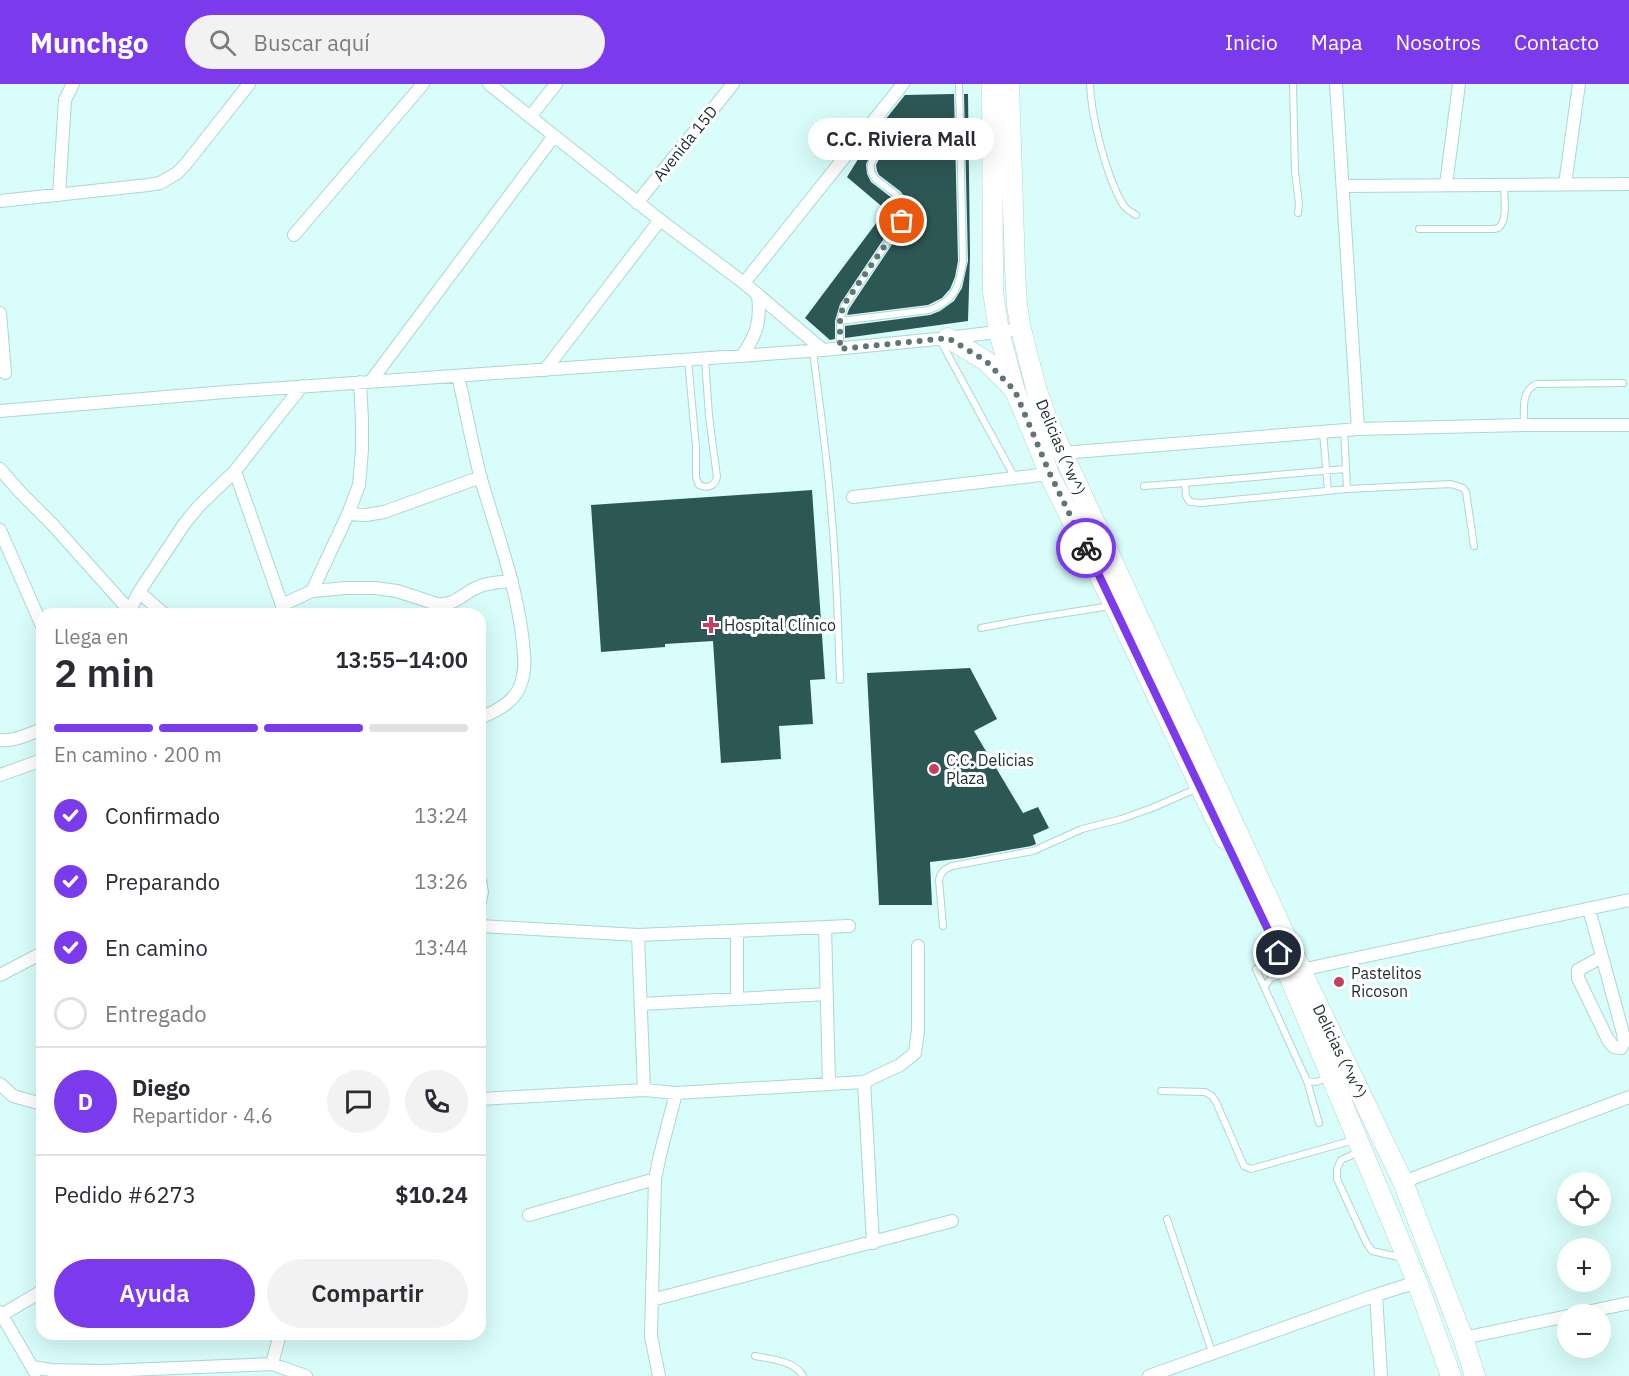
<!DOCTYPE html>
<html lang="es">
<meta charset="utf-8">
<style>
body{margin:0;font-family:"IBM Plex Sans",sans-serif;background:#f2f2f3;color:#2b2b33;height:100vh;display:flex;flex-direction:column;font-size:22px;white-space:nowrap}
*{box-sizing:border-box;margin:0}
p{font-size:20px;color:#7c7c81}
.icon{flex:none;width:33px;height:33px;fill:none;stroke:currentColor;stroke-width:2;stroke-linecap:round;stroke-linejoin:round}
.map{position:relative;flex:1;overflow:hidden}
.drawer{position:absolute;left:36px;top:524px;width:450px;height:732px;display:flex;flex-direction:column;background:#fff;border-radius:18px;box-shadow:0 6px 24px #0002}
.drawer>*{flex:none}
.buttons{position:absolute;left:1557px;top:1088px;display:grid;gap:12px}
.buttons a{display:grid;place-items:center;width:54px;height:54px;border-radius:50%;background:#fff;box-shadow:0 6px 24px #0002;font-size:30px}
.pin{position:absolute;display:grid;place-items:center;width:51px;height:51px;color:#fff;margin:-26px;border:3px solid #fff;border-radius:50%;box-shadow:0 2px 6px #0007}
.courier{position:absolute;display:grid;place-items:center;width:60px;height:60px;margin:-30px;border:4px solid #7c3aed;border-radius:50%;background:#fff;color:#222;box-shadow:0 2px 8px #0007}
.bubble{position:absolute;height:42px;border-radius:21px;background:#fff;box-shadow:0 6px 24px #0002;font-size:20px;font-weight:600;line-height:42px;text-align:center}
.overview em{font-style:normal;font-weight:600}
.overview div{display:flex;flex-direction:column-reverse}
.overview{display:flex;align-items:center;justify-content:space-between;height:102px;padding:0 18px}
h1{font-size:39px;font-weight:600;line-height:45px}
.bar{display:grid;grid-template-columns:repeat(4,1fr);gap:9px 6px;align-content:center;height:72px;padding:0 18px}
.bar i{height:8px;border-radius:4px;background:#e1e1e2}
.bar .selected{background:#7c3aed}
.bar p{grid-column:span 4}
.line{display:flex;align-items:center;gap:15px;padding:0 18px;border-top:2px solid #e1e1e2}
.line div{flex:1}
.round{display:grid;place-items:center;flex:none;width:63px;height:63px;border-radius:32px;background:#f2f2f3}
ol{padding:0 18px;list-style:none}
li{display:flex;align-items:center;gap:18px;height:66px}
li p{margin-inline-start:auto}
li .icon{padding:6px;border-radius:50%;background:#7c3aed;color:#fff;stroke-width:4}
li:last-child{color:#7c7c81}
li i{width:33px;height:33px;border:3px solid #e1e1e2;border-radius:50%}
.cta{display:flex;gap:12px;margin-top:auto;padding:12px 18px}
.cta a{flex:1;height:69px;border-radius:36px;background:#7c3aed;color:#fff;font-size:24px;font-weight:600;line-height:69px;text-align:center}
.cta a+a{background:#f2f2f3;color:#2b2b33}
header{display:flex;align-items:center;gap:36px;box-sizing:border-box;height:84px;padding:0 30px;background:#7c3aed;color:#fff}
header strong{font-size:28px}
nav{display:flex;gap:33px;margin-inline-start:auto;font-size:21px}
.search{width:420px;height:54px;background:#f2f2f3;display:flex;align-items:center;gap:15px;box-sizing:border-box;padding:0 21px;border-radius:33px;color:#7c7c81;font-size:22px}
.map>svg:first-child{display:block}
.building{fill:#2c5755}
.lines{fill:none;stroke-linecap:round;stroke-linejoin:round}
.service-casing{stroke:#aad7d4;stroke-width:8}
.minor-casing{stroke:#aad7d4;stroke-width:14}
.primary-casing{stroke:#aad7d4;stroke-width:21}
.service{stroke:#fff;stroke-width:6}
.minor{stroke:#fff;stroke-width:12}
.primary{stroke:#fff;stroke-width:20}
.done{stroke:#5e7675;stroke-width:6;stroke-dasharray:0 10.8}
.route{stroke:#7c3aed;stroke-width:8}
.poi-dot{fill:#ca3b5d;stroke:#fff;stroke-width:2}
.labels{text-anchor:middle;stroke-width:6;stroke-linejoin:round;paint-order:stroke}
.street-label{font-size:16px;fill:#1c2e2d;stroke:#fff}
.poi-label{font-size:16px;fill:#1c2e2d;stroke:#fff;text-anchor:start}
</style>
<header>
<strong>Munchgo</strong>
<div class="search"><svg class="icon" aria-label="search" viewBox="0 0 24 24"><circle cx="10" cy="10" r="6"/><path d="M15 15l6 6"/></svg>Buscar aquí</div>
<nav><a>Inicio</a><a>Mapa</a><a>Nosotros</a><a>Contacto</a></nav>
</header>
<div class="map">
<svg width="1629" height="1292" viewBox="0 0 1629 1292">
<rect width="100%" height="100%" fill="#d8fdfb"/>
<!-- building -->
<path class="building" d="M954 10 958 177 955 193 950 205 942 214 928 221 847 231 849 225 907 138 909 125 906 114 900 107 879 91 877 87 876 81 880 73 904 42 903 37 898 36 875 63 866 80 867 90 871 98 892 114 897 120 899 126 897 135 840 220 835 237V255L830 256 805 234 886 126 847 93 873 51 905 11Z
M964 10H968L970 171 968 237 845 254V242L930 231 940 227 954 217 962 204 968 177Z
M812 406 825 595 810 596 813 640 779 642 781 675 721 679 713 557 665 560V563L601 568 591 421Z
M970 584 997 635 974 647 1023 729 1038 723 1049 744 1033 751 1036 760 1031 762 964 774 930 778 932 821H879L867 589Z"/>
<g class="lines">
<!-- service casing -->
<g class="service-casing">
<path id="service" d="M1090 0C1091 33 1106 90 1122 119 1125 125 1131 128 1136 131
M1293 0 1295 88 1299 119 1298 129
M1419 145H1494C1498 144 1500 144 1502 139 1507 131 1504 110 1504 101
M840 237 929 226C955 217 959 203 963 177L959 0
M940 256 1015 394
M840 264V237L844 223 902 137C914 103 866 105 871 80 874 69 891 51 899 41
M813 267C820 323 828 379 832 436 837 489 838 542 840 596
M688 276 696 363V393L699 401C708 405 715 402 717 393L709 332 705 275
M1524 341C1524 326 1521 307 1536 300L1623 299
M1344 346 1347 405
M1323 348 1328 407
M1345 385 1185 399 1186 412 1190 418 1201 419 1347 405 1451 400 1463 404 1466 408 1474 462
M1144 402 1185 399
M981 544 1022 536 1110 522
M943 842 939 796C941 787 945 785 952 782L1033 767 1082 745 1121 735 1152 724 1198 704
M1256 885 1307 997 1319 1039
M1265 902 1271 894 1285 890
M1307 997 1316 998 1328 994
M1161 1007 1205 1008 1212 1012 1216 1018 1244 1082 1251 1085 1354 1056
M1359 1068 1341 1076 1337 1085V1095L1366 1158 1372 1167 1403 1174
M1167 1135 1212 1268
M755 1272C771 1275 795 1277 803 1292"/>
</g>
<!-- minor casing -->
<g class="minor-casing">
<path id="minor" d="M489 0 660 136 744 199 823 266
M1336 0 1358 345
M530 33 556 0
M1565 100 1579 0
M1446 101 1459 0
M1343 102 1629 100
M59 111 65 16 73 0
M0 117 148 101 160 99 177 89 185 81 249 0
M637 119 733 0
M294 151 423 0
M744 199 903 0
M0 229 5 289
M742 272C757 250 761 237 758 211
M545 286 660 136
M458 292C466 326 472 361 481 395 497 450 517 502 523 559 524 572 526 584 522 596 517 617 499 626 480 634
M371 297 554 52
M0 327 225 308 823 266 948 254 1021 245
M1062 369 1358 345 1524 341H1629
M0 385 20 408 52 440 129 526
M235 387 284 527
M853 413 1049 390
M348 430 366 431 384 428 481 393
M0 446 42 542
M312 507 348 430 359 401 362 366V336L360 298
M139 508 164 530
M282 521 312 507 346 504H375L397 507 437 520C455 522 463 509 478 503 489 498 501 498 512 497
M128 530 139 508 185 439 199 422 235 387 302 302
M0 656C14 658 29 650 42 645
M0 691 42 676
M480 797 482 808 480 818
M1589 825 1623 949 1624 958 1621 964 1614 963 1608 956 1578 894V886L1602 873
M480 842 638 851 849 842
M825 843 829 1000
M737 847V915
M638 851 644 1006
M1296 887 1629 816
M0 891 42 869
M641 920 827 910
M864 998 873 1159
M0 1000 13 1012 42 1020
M480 1015 644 1006 676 1009 864 998 900 981 915 969 918 946V862
M1403 1098 1629 1013
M529 1131 655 1095
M1376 1211 1381 1292
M652 1216 952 1137
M0 1228 35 1288
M1577 1230 1629 1219
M0 1232 42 1207
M1463 1254 1568 1232
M272 1280 280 1250
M33 1283 51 1286 103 1287 272 1280 306 1292
M659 1292 651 1252 655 1095 660 1071 676 1009
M1149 1292 1376 1211 1417 1198"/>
</g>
<!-- primary casing -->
<g class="primary-casing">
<path id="primary" d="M992 0 993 207 999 248 1015 307 1040 366 1049 390 1114 521 1225 755
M1009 0 1015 185 1017 222 1021 245 1036 304 1047 335 1301 886 1403 1098 1463 1254 1475 1292
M948 254 986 277 1012 303
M1285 882 1417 1198 1451 1292"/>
</g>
<!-- service -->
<use href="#service" class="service"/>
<!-- minor -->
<use href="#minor" class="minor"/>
<!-- primary -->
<use href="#primary" class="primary"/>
</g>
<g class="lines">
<!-- done -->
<path class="done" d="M902 137 843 222 840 237V265L948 254 986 277 1015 307 1050 390 1086 464"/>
<!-- route -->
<path class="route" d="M1086 464 1279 869"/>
</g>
<!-- markers -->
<g class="poi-dot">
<path d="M708 532h6v6h6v6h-6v6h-6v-6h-6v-6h6z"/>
<circle cx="934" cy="685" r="6"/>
<circle cx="1339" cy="898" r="6"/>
</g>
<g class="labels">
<!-- street labels -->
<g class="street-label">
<text transform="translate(685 59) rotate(-51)" y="6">Avenida 15D</text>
<text transform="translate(1061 363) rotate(67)" y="6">Delicias (^w^)</text>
<text transform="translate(1340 967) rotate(64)" y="6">Delicias (^w^)</text>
</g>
<!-- poi labels -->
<g class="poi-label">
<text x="724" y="547">Hospital Clínico</text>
<text x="946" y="682">C.C. Delicias<tspan x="946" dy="18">Plaza</tspan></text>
<text x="1351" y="895">Pastelitos<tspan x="1351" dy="18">Ricoson</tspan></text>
</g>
</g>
</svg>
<div class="buttons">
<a><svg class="icon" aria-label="locate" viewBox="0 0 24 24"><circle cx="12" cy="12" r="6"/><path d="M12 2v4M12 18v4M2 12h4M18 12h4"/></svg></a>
<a>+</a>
<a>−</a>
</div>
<div class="pin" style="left:902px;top:137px;background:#ea580c"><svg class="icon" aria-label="bag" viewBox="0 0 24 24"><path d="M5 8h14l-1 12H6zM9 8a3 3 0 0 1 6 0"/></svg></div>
<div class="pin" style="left:1279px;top:869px;background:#1f2937"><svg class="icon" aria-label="home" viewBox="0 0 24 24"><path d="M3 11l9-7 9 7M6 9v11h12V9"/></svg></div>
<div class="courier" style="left:1086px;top:464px"><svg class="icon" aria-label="bike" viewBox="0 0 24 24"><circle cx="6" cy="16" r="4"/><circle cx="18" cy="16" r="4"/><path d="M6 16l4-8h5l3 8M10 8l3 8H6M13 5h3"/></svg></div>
<div class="bubble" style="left:808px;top:34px;width:186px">C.C. Riviera Mall</div>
<section class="drawer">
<div class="overview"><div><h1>2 min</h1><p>Llega en</p></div><em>13:55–14:00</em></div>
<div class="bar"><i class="selected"></i><i class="selected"></i><i class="selected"></i><i></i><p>En camino · 200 m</p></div>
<ol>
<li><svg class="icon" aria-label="check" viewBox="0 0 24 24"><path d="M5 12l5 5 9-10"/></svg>Confirmado<p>13:24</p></li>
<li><svg class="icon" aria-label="check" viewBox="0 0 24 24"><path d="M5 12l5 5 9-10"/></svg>Preparando<p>13:26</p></li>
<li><svg class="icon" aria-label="check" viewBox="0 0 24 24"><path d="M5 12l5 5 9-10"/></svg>En camino<p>13:44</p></li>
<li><i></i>Entregado</li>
</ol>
<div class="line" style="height:108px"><b class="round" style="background:#7c3aed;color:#fff">D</b><div><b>Diego</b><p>Repartidor · 4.6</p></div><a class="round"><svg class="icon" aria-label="chat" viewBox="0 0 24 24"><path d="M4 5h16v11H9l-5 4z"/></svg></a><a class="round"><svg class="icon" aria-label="phone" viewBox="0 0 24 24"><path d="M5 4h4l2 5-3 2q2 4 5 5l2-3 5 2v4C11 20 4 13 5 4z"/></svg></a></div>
<div class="line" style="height:78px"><div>Pedido #6273</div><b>$10.24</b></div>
<div class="cta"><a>Ayuda</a><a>Compartir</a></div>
</section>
</div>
